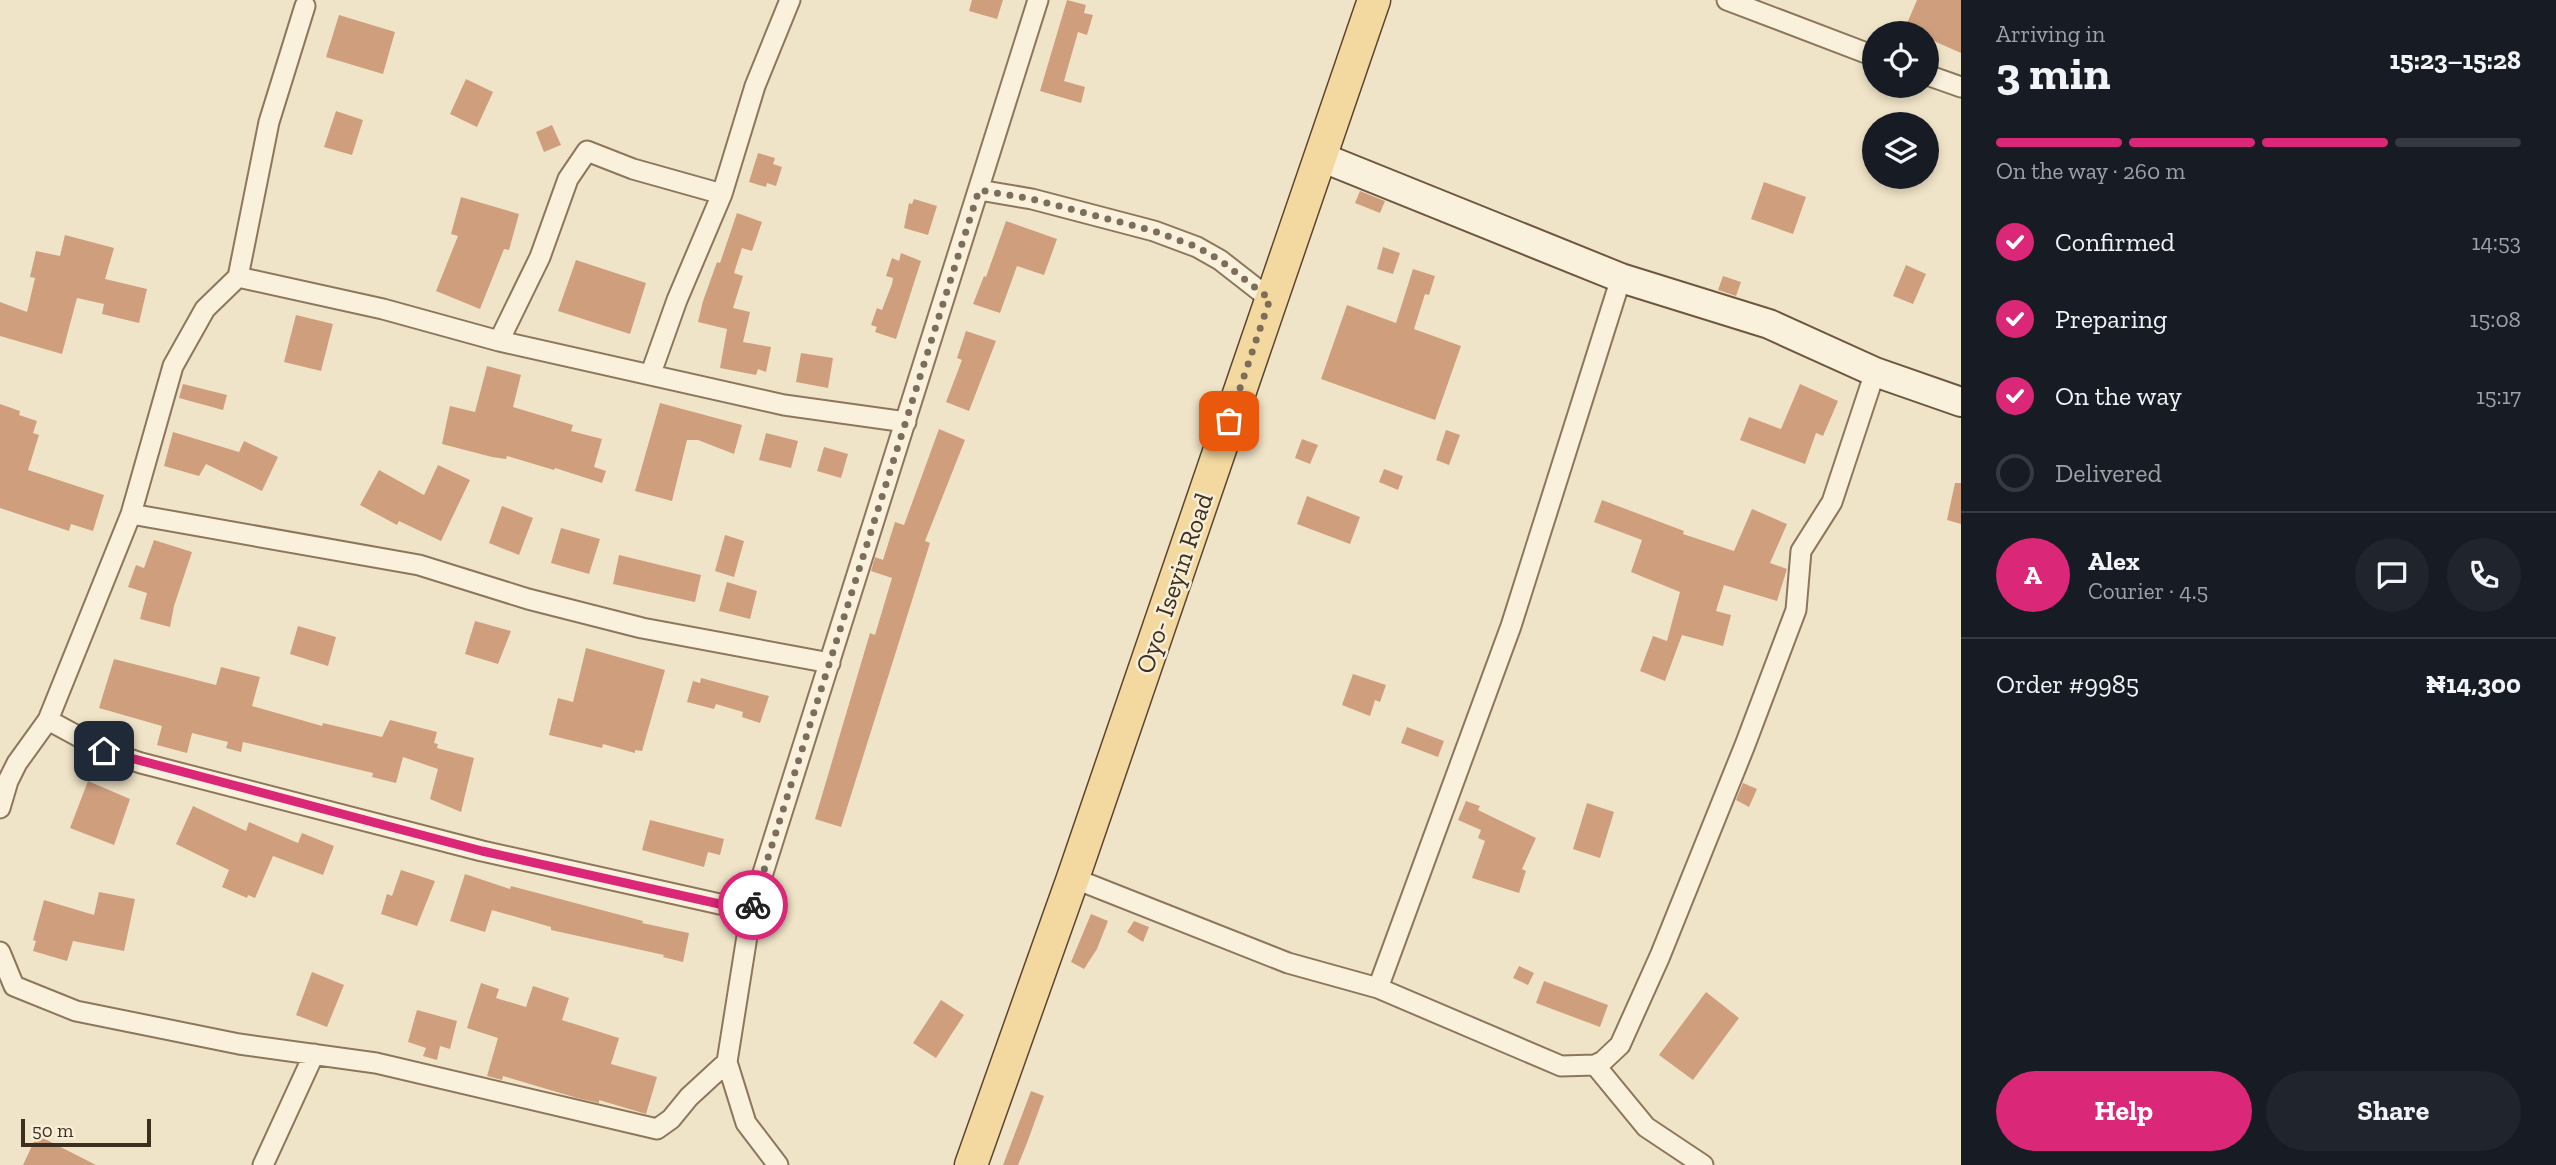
<!DOCTYPE html>
<meta charset="utf-8">
<style>
body{margin:0;font-family:"Zilla Slab",serif;background:#20242c;color:#f1f3f6;height:100vh;display:flex;flex-direction:column;font-size:26px;white-space:nowrap}
*{box-sizing:border-box;margin:0}
p{font-size:23px;color:#9ea1a6}
.icon{flex:none;width:38px;height:38px;fill:none;stroke:currentColor;stroke-width:2;stroke-linecap:round;stroke-linejoin:round}
.map{position:relative;flex:1;overflow:hidden}
.drawer{display:flex;flex-direction:column;background:#171b24;width:595px}
.drawer>*{flex:none}
.controls{position:absolute;left:1862px;top:21px;display:grid;gap:14px}
.controls a{display:grid;place-items:center;width:77px;height:77px;border-radius:50%;background:#171b24;box-shadow:0 4px 10px #0003;font-size:35px}
.scale{position:absolute;left:21px;bottom:18px;width:130px;box-sizing:border-box;padding-left:7px;border:4px solid #3d2e20;border-top:0;font-size:19px;line-height:24px;white-space:nowrap;color:#3d2e20;-webkit-text-stroke:5px #f7eed8;paint-order:stroke}
.pin{position:absolute;display:grid;place-items:center;width:60px;height:60px;color:#fff;margin:-30px;border-radius:14px;box-shadow:0 4px 10px #0006}
.courier{position:absolute;display:grid;place-items:center;width:70px;height:70px;margin:-35px;border:5px solid #db2777;border-radius:50%;background:#fff;color:#222;box-shadow:0 2px 9px #0007}
.overview em{font-style:normal;font-weight:700}
.overview div{display:flex;flex-direction:column-reverse}
.overview{display:flex;align-items:center;justify-content:space-between;height:119px;padding:0 35px}
h1{font-size:46px;font-weight:700;line-height:52px}
.bar{display:grid;grid-template-columns:repeat(4,1fr);gap:10px 7px;align-content:center;height:84px;padding:0 35px}
.bar i{height:9px;border-radius:5px;background:#363941}
.bar .on{background:#db2777}
.bar p{grid-column:span 4}
.line{display:flex;align-items:center;gap:18px;padding:0 35px;border-top:2px solid #363941}
.line div{flex:1}
.round{display:grid;place-items:center;flex:none;width:74px;height:74px;border-radius:37px;background:#20242c}
ol{padding:0 35px;list-style:none}
li{display:flex;align-items:center;gap:21px;height:77px}
li p{margin-inline-start:auto}
li .icon{padding:7px;border-radius:50%;background:#db2777;color:#fff;stroke-width:4}
li:last-child{color:#9ea1a6}
li i{width:38px;height:38px;border:4px solid #363941;border-radius:50%}
.primary-button{display:flex;gap:14px;margin-top:auto;padding:14px 35px}
.primary-button a{flex:1;height:80px;border-radius:42px;background:#db2777;color:#fff;font-size:28px;font-weight:700;line-height:80px;text-align:center}
.primary-button a+a{background:#20242c;color:#f1f3f6}
main{display:flex;flex:1;min-height:0}
.map>svg:first-child{display:block}
.building{fill:#cf9f7d}
.lines{fill:none;stroke-linecap:round;stroke-linejoin:round}
.street-casing{stroke:#8d765c;stroke-width:23}
.secondary-casing{stroke:#6f573f;stroke-width:32}
.primary-casing{stroke:#5b4430;stroke-width:35}
.street{stroke:#faf1dc;stroke-width:19}
.secondary{stroke:#faf1dc;stroke-width:28}
.primary{stroke:#f3d9a0;stroke-width:32}
.done{stroke:#7c6e5b;stroke-width:7;stroke-dasharray:0 12.6}
.route{stroke:#db2777;stroke-width:9}
.labels{text-anchor:middle;stroke-width:5;stroke-linejoin:round;paint-order:stroke}
.street-label{font-size:26px;fill:#3d2e20;stroke:#f7eed8}
</style>
<main>
<div class="map">
<svg width="1961" height="1165" viewBox="0 0 1961 1165">
<rect width="100%" height="100%" fill="#f0e4c8"/>
<!-- building -->
<path class="building" d="M972 0H1003L997 19 969 11Z
M1067 0 1086 5 1084 13 1093 15 1087 35 1078 32 1064 81 1085 87 1081 103 1040 91Z
M1917 0H1961V53L1927 38V33H1903Z
M339 15 395 32 383 74 326 57Z
M466 79 493 92 477 127 450 114Z
M336 111 363 120 352 155 324 147Z
M552 125 561 145 544 152 536 132Z
M758 153 775 158 773 164 782 167 776 186 767 183 766 187 749 182Z
M1764 182 1806 197 1793 234 1751 219Z
M1360 191 1385 201 1380 213 1355 203Z
M461 197 519 214 509 250 504 249 480 309 436 291 458 236 451 234Z
M914 199 937 206 928 235 904 228 909 203 912 204Z
M737 213 762 222 752 251 742 248 734 273 743 276 733 308 750 312 743 342 771 347 766 372 758 369 756 375 720 368 727 329 698 322 703 301 717 262 720 263Z
M1006 221 1057 239 1044 275 1017 266 1000 313 973 304 984 276 986 277Z
M65 235 114 248 105 279 147 289 139 323 102 314 104 304 77 298 62 354 0 336V302L27 312 35 278 30 277 36 251 60 256Z
M1383 247 1400 253 1393 274 1377 269Z
M901 253 921 261 896 339 875 332 877 327 871 325 877 308 882 310 892 284 893 278 886 276 892 258 899 261Z
M576 260 646 283 630 334 558 311Z
M1906 265 1926 274 1913 304 1893 296Z
M1413 269 1435 276 1429 295 1425 294 1414 329 1461 346 1435 420 1321 379 1347 305 1396 323Z
M1723 276 1741 282 1736 296 1718 290Z
M296 315 333 324 321 371 284 362Z
M966 331 996 341 969 411 946 402 962 360 957 358Z
M801 353 833 358 828 388 796 382Z
M487 366 521 375 513 407 573 425 571 431 602 439 594 467 606 471 602 483 555 468 554 470 507 456 506 459 492 457 442 444 450 406 475 412Z
M183 384 227 395 223 410 179 398Z
M1800 384 1838 401 1823 436 1816 433 1805 464 1740 440 1749 417 1781 429Z
M660 403 742 425 734 454 698 440H687L672 501 635 491Z
M0 404 20 411 19 415 37 421 33 433 39 435 28 470 104 495 93 531 71 524 69 531 0 508Z
M939 429 965 440 925 541 930 543 841 827 815 819 870 633 875 635 892 578 871 571 875 557 883 560 895 522 904 525Z
M1446 430 1460 435 1449 465 1436 460Z
M173 432 239 452 244 441 278 457 262 491 206 464 199 476 164 466Z
M766 433 798 441 791 468 759 460Z
M1302 439 1318 445 1310 464 1295 458Z
M824 447 848 454 841 478 817 471Z
M438 465 470 480 441 541 399 521 397 525 360 505 379 470 424 495Z
M1384 469 1403 476 1398 490 1379 482Z
M1955 483H1961V524L1947 520Z
M1307 496 1360 517 1350 544 1297 524Z
M1602 500 1684 531 1683 534 1734 551 1752 509 1787 524 1770 563 1787 569 1777 601 1724 585 1716 611 1731 615 1723 646 1682 635 1665 681 1640 671 1653 636 1667 641 1680 592 1631 572 1642 540 1594 522Z
M502 506 533 518 519 555 489 543Z
M561 528 600 539 589 574 551 563Z
M725 535 744 541 734 577 715 571Z
M154 540 192 552 174 606 170 627 140 619 147 593 128 587 136 565 144 568Z
M619 555 701 575 695 602 613 584Z
M727 582 757 591 750 619 719 611Z
M475 621 511 631 498 664 465 654Z
M298 626 336 637 328 666 290 654Z
M586 648 665 670 642 751 635 750V753L603 744 602 748 549 735 558 698 573 702Z
M114 659 216 685 221 667 260 677 252 706 322 726 323 723 382 737 390 720 437 732 434 743 438 744 437 748 474 758 461 812 430 799 438 769 403 757 396 783 372 777 373 773 243 742 241 752 226 748 228 742 192 733 187 753 157 745 162 726 99 708Z
M1353 674 1386 685 1380 702 1375 700 1370 716 1342 705Z
M701 678 769 696 760 723 742 717 743 712 716 704 714 709 687 702 693 681 700 683Z
M1407 727 1444 741 1438 757 1401 743Z
M88 781 130 799 114 845 70 828Z
M1743 783 1757 789 1749 807 1736 800Z
M1466 801 1480 806 1478 810 1536 838 1522 869 1526 871 1519 893 1472 878 1485 841 1478 838 1481 830 1458 820Z
M1587 803 1614 812 1600 858 1573 849Z
M193 806 246 831 249 822 298 843 302 833 334 846 323 875 273 856 255 898 248 895 247 898 222 887 229 870 176 844Z
M650 820 724 839 720 855 708 852 704 867 642 850Z
M401 870 435 881 417 926 381 914 387 894 392 896Z
M465 874 510 889 511 886 643 921 642 923 689 933 683 962 663 957 664 955 551 930V927L492 910 485 932 450 921Z
M99 892 135 899 124 951 73 941 67 961 33 951 36 941 33 940 44 900 94 915Z
M1091 914 1108 921 1097 949 1084 969 1071 962Z
M1134 921 1149 927 1143 942 1127 932Z
M1519 966 1534 973 1528 985 1513 978Z
M312 972 344 985 327 1027 296 1015Z
M1544 981 1608 1005 1600 1027 1536 1003Z
M481 983 499 989 496 998 526 1007 533 986 569 998 562 1020 619 1038 611 1064 657 1077 646 1114 599 1100V1103L577 1098 503 1076 502 1080 487 1076 498 1038 467 1028Z
M1706 992 1739 1018 1693 1080 1659 1055Z
M941 1000 964 1015 936 1058 913 1043Z
M417 1010 457 1021 450 1049 440 1046 437 1060 423 1056 426 1048 408 1042Z
M1031 1091 1044 1096 1027 1143 1018 1165H1003Z
M37 1135 96 1165H23Z"/>
<g class="lines">
<!-- street casing -->
<g class="street-casing">
<path id="street" d="M1727 0 1874 56
M1927 75 1961 87
M979 190 1032 199 1154 231 1197 247 1220 260 1270 299
M238 277 383 309 499 341 784 405 906 422
M499 341 540 257 568 179 587 151 633 169 722 194
M651 373 677 300 722 194 755 86 790 0
M131 514 419 565 528 599 642 628 830 663
M48 720 105 751 141 763 482 851 751 911
M0 808 8 781 17 763 48 720 131 514 173 366 205 309 238 277 269 122 305 6
M1073 878 1288 963 1378 988 1561 1066 1595 1065 1603 1061 1620 1045 1660 956 1745 745 1796 610 1801 551 1832 502 1875 372
M0 952 14 986 76 1011 239 1044 376 1063 657 1129 671 1119 689 1097 727 1062
M1378 988 1511 626 1621 278
M1595 1065 1646 1127 1703 1165
M263 1165 314 1054
M778 1165 746 1123 727 1062 751 911 1038 0"/>
</g>
<!-- secondary casing -->
<g class="secondary-casing">
<path id="secondary" d="M1321 157 1621 278 1769 324 1875 372 1961 402"/>
</g>
<!-- primary casing -->
<g class="primary-casing">
<path id="primary" d="M971 1165 1073 878 1374 0"/>
</g>
<!-- street -->
<use href="#street" class="street"/>
<!-- secondary -->
<use href="#secondary" class="secondary"/>
<!-- primary -->
<use href="#primary" class="primary"/>
</g>
<g class="lines">
<!-- done -->
<path class="done" d="M753 905 979 190 1032 199 1154 231 1197 247 1220 260 1270 299 1229 421"/>
<!-- route -->
<path class="route" d="M104 751 482 851 751 911 753 905"/>
</g>
<g class="labels">
<!-- street labels -->
<g class="street-label">
<text transform="translate(1174 583) rotate(-71)" y="9">Oyo- Iseyin Road</text>
</g>
</g>
</svg>
<div class="controls">
<a><svg class="icon" aria-label="locate" viewBox="0 0 24 24"><circle cx="12" cy="12" r="6"/><path d="M12 2v4M12 18v4M2 12h4M18 12h4"/></svg></a>
<a><svg class="icon" aria-label="layers" viewBox="0 0 24 24"><path d="M12 4l9 5-9 5-9-5zM3 14l9 5 9-5"/></svg></a>
</div>
<div class="scale">50 m</div>
<div class="pin" style="left:1229px;top:421px;background:#ea580c"><svg class="icon" aria-label="bag" viewBox="0 0 24 24"><path d="M5 8h14l-1 12H6zM9 8a3 3 0 0 1 6 0"/></svg></div>
<div class="pin" style="left:104px;top:751px;background:#1f2937"><svg class="icon" aria-label="home" viewBox="0 0 24 24"><path d="M3 11l9-7 9 7M6 9v11h12V9"/></svg></div>
<div class="courier" style="left:753px;top:905px"><svg class="icon" aria-label="bike" viewBox="0 0 24 24"><circle cx="6" cy="16" r="4"/><circle cx="18" cy="16" r="4"/><path d="M6 16l4-8h5l3 8M10 8l3 8H6M13 5h3"/></svg></div>
</div>
<section class="drawer">
<div class="overview"><div><h1>3 min</h1><p>Arriving in</p></div><em>15:23–15:28</em></div>
<div class="bar"><i class="on"></i><i class="on"></i><i class="on"></i><i></i><p>On the way · 260 m</p></div>
<ol>
<li><svg class="icon" aria-label="check" viewBox="0 0 24 24"><path d="M5 12l5 5 9-10"/></svg>Confirmed<p>14:53</p></li>
<li><svg class="icon" aria-label="check" viewBox="0 0 24 24"><path d="M5 12l5 5 9-10"/></svg>Preparing<p>15:08</p></li>
<li><svg class="icon" aria-label="check" viewBox="0 0 24 24"><path d="M5 12l5 5 9-10"/></svg>On the way<p>15:17</p></li>
<li><i></i>Delivered</li>
</ol>
<div class="line" style="height:126px"><b class="round" style="background:#db2777;color:#fff">A</b><div><b>Alex</b><p>Courier · 4.5</p></div><a class="round"><svg class="icon" aria-label="chat" viewBox="0 0 24 24"><path d="M4 5h16v11H9l-5 4z"/></svg></a><a class="round"><svg class="icon" aria-label="phone" viewBox="0 0 24 24"><path d="M5 4h4l2 5-3 2q2 4 5 5l2-3 5 2v4C11 20 4 13 5 4z"/></svg></a></div>
<div class="line" style="height:91px"><div>Order #9985</div><b>₦14,300</b></div>
<div class="primary-button"><a>Help</a><a>Share</a></div>
</section>
</main>
